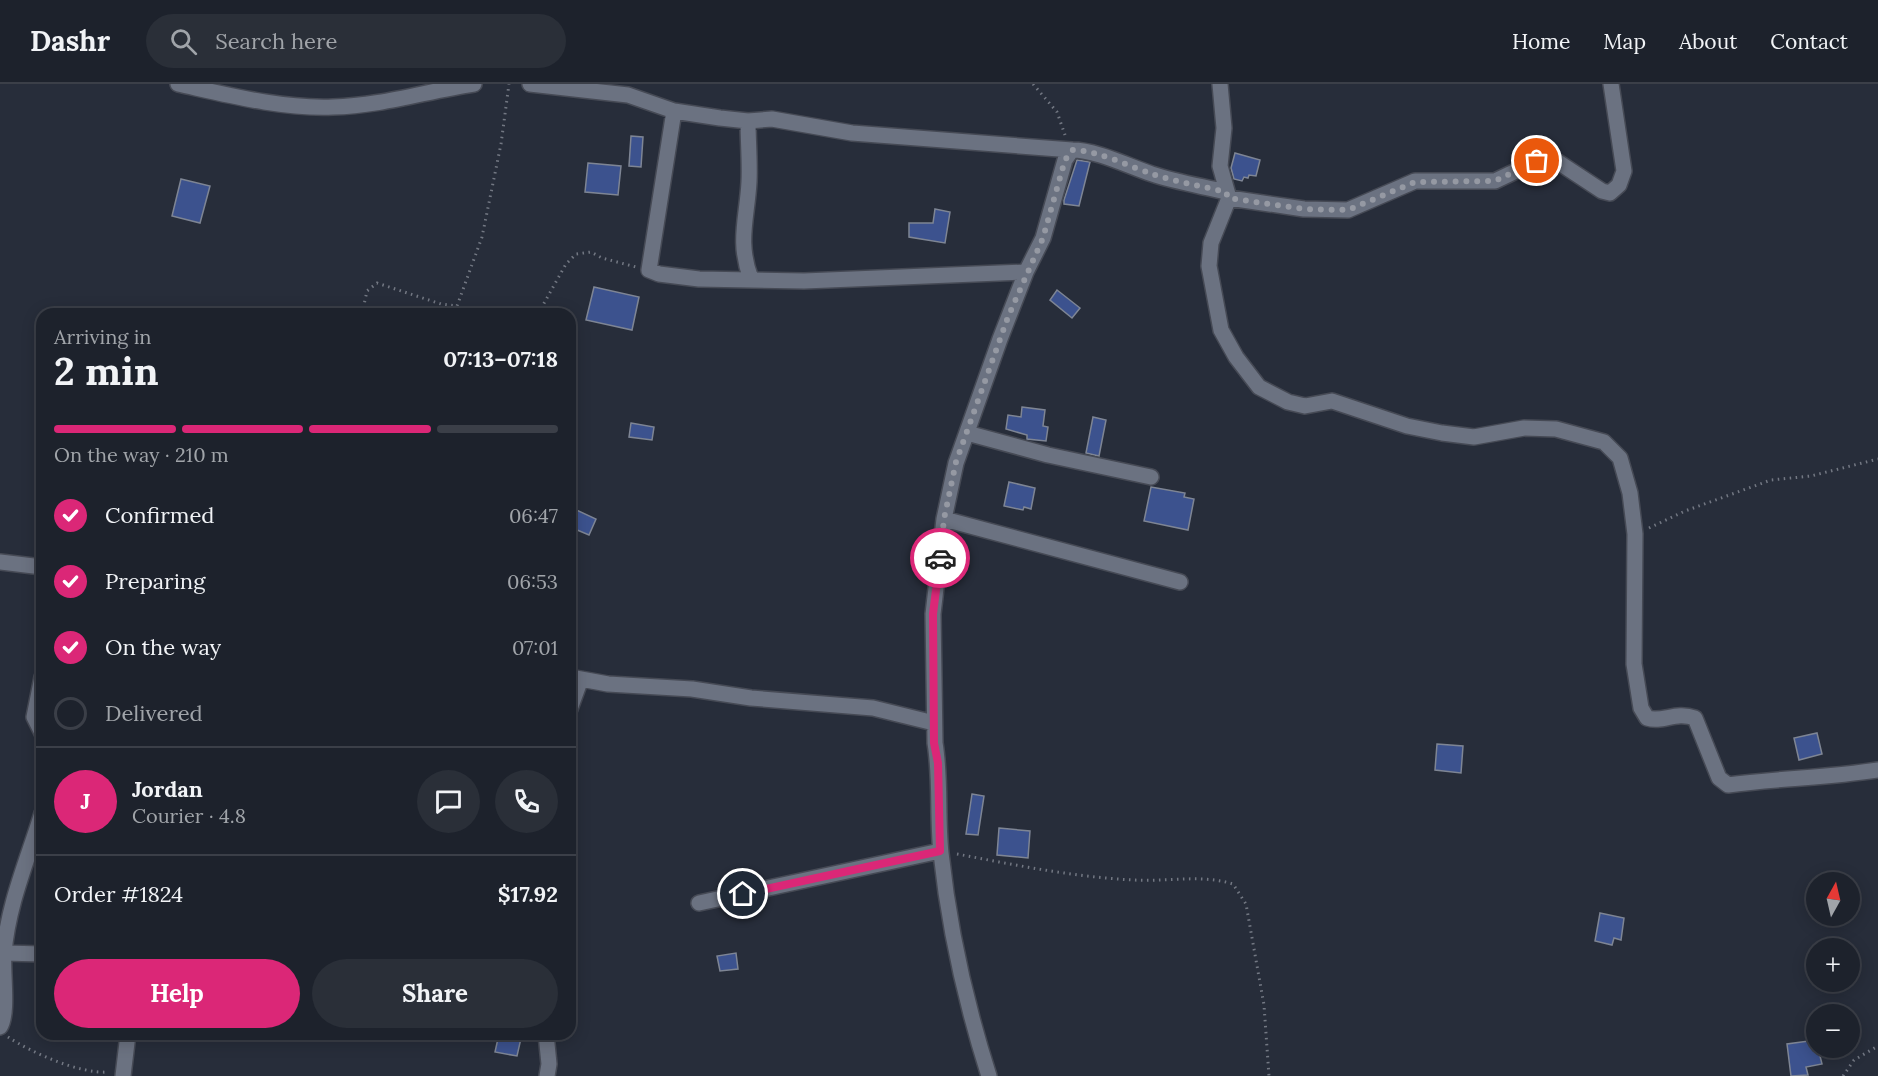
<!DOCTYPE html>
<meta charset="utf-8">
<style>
body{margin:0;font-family:Lora,serif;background:#2a2f38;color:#f1f3f6;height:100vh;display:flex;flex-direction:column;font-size:22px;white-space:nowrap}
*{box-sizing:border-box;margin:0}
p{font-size:20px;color:#a0a4a9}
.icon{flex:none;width:33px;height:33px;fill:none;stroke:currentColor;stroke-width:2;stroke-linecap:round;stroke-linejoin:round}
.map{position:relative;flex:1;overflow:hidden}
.panel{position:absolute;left:36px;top:224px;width:540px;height:732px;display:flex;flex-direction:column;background:#1d222c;border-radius:18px;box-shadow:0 3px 15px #0003,0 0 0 2px #3b3f48}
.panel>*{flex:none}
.needle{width:39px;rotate:8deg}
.fabs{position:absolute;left:1806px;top:788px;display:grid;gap:12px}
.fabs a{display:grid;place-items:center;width:54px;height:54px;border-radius:50%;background:#1d222c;box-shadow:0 3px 15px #0003,0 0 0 2px #3b3f48;font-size:30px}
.pin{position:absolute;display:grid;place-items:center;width:51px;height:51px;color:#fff;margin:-26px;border:3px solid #fff;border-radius:50%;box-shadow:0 2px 6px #0007}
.courier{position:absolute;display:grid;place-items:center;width:60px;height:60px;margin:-30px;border:4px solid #db2777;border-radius:50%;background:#fff;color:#222;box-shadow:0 2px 8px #0007}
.overview em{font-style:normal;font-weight:700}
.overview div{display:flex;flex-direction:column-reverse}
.overview{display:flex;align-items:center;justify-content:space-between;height:102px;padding:0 18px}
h1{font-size:39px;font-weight:700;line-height:45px}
.bar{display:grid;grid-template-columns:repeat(4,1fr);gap:9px 6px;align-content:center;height:72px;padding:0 18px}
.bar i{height:8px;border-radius:4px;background:#3b3f48}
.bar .on{background:#db2777}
.bar p{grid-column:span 4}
.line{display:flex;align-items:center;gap:15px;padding:0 18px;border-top:2px solid #3b3f48}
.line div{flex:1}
.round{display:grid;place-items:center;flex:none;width:63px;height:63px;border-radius:32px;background:#2a2f38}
ol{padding:0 18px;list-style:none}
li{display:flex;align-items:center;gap:18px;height:66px}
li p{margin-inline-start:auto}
li .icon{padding:6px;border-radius:50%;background:#db2777;color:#fff;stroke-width:4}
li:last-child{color:#a0a4a9}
li i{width:33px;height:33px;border:3px solid #3b3f48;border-radius:50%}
.primary-button{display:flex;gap:12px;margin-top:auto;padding:12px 18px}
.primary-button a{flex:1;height:69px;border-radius:36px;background:#db2777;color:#fff;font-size:24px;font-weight:700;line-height:69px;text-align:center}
.primary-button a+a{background:#2a2f38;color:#f1f3f6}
header{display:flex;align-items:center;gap:36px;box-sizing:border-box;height:84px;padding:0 30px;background:#1d222c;border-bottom:2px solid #3b3f48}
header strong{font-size:28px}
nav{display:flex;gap:33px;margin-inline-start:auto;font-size:21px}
.search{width:420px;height:54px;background:#2a2f38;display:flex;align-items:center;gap:15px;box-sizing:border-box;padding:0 21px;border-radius:33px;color:#a0a4a9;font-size:22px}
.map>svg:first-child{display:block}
.building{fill:#3c528e;stroke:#7e8594;stroke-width:1.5}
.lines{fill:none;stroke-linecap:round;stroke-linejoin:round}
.street-casing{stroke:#464a55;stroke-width:18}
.path{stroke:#737883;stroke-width:3;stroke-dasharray:1.5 4.5;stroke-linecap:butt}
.street{stroke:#6b7281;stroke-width:15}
.done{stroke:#9599a3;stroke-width:6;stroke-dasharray:0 10.8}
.route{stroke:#db2777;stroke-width:8}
</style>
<header>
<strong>Dashr</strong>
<div class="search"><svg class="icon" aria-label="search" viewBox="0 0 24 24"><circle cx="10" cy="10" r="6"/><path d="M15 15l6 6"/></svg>Search here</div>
<nav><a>Home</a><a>Map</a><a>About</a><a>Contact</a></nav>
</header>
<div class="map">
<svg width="1878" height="992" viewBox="0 0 1878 992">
<rect width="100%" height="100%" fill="#272d3a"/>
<!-- building -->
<path class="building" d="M631 52 643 53 641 83 629 82Z
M1235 69 1260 76 1256 92 1249 91 1248 94 1244 93 1242 97 1234 95 1231 84Z
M1077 76 1090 78 1079 122 1064 120V116Z
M588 79 621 82 618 111 585 108Z
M181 95 210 102 200 139 172 132Z
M935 125 950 128 945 159 909 153V139H933Z
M594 203 639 213 632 246 586 236Z
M1057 206 1080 224 1072 234 1050 216Z
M1022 323 1045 326 1043 342 1048 343 1046 357 1027 355V351L1006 345 1008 331 1021 333Z
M1093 333 1106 336 1099 372 1086 369Z
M631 339 654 343 652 356 629 353Z
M1009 398 1035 404 1031 425 1024 423 1023 426 1004 422Z
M1151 403 1185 409 1184 413 1194 415 1188 446 1144 437Z
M570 423 596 435 589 451 570 443Z
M1817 649 1822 670 1799 676 1794 654Z
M1437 660 1463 662 1461 689 1435 686Z
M972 710 984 712 978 751 966 750Z
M999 744 1030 747 1028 774 997 771Z
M1600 829 1624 834 1621 856 1614 854 1612 861 1595 857Z
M736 869 738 885 720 887 717 872Z
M499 950H522L517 972 495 968Z
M1816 956 1822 980 1806 983 1808 991 1791 992 1787 960Z"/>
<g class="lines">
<!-- street casing -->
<g class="street-casing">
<path id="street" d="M178 0C228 11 282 25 333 23 381 22 427 7 474 0
M530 0 628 11 674 27 720 34 748 37 772 35 852 49 1072 66
M1220 0 1224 44 1220 82 1229 114 1211 159 1209 182 1221 246 1236 273 1259 303 1288 318 1305 322 1332 317 1407 342 1442 349 1474 353 1524 344 1556 345 1604 358 1620 374 1630 409 1635 450 1634 580 1641 624 1647 634C1663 639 1675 627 1695 634L1719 694 1728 701C1778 694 1828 694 1878 686
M674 27 649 186 659 190 699 195 804 197 1026 188
M748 37C748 57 750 78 749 98 747 135 737 158 751 195
M1229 114 1304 125 1348 126 1415 97H1495L1537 77 1555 76 1602 107 1610 109 1619 101 1624 87 1611 0
M967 349 1048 371 1151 393
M944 435 1180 498
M0 478 42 483
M42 593 34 633 42 649
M570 593 608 600 692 605 751 614 873 624 934 639
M570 625 581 595
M699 819 940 767
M4 869 42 870
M0 943C9 929 2 887 4 869 8 820 28 775 42 729
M546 950 549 980 547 992
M123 992 128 950
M989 992C966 920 949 844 941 769 937 732 941 695 935 659L933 530 944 435 956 379 1000 255 1026 188 1043 154 1065 76 1072 66C1096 66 1128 82 1152 90 1176 98 1201 102 1226 108"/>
</g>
<!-- path -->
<path class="path" d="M1033 0 1057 28 1065 51
M457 222 484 230
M362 230 367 207 377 199 441 220 457 222 482 153 501 60 509 0
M538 230 566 180 576 170 591 168 602 174 636 183
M1649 444 1685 427 1771 396 1811 392 1878 375
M957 770C1015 781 1074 793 1133 796 1167 798 1201 790 1233 800L1246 820 1264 921 1269 992
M8 953C32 969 80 990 108 988
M1843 992 1854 976 1878 962"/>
<!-- street -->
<use href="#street" class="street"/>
</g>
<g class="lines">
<!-- done -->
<path class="done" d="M940 474 944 435 956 378 1008 233 1043 154 1065 76 1072 66C1097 66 1128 82 1152 90 1176 98 1201 102 1226 108L1228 114 1304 125 1348 126 1415 98 1495 97 1537 77"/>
<!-- route -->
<path class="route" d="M743 810 940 767 938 679 934 659 933 530 940 474"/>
</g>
</svg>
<div class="fabs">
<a><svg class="needle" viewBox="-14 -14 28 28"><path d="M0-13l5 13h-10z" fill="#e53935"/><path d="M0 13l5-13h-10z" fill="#a0a4a9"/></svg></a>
<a>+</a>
<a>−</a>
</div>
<div class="pin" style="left:1537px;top:77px;background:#ea580c"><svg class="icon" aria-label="bag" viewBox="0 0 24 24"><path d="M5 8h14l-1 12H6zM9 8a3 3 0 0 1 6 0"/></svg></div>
<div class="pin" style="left:743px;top:810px;background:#1f2937"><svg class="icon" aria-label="home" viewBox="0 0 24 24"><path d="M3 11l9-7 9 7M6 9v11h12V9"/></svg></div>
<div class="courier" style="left:940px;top:474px"><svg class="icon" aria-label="car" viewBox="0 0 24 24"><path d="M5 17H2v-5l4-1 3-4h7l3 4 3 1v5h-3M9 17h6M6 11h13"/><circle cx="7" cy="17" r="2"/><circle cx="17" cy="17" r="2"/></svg></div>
<section class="panel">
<div class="overview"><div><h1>2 min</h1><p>Arriving in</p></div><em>07:13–07:18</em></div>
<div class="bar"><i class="on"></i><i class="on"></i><i class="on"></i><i></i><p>On the way · 210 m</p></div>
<ol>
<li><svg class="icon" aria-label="check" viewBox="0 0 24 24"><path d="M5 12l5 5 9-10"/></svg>Confirmed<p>06:47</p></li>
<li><svg class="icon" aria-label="check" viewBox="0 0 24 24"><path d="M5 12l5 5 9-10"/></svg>Preparing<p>06:53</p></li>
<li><svg class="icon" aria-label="check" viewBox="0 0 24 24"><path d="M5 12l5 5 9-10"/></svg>On the way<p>07:01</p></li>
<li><i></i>Delivered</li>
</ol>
<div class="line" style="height:108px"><b class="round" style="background:#db2777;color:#fff">J</b><div><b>Jordan</b><p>Courier · 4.8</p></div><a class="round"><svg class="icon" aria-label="chat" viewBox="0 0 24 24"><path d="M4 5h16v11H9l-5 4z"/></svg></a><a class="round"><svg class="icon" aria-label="phone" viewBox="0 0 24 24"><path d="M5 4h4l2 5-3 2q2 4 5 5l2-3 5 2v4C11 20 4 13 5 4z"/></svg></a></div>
<div class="line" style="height:78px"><div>Order #1824</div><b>$17.92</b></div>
<div class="primary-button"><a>Help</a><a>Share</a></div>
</section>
</div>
